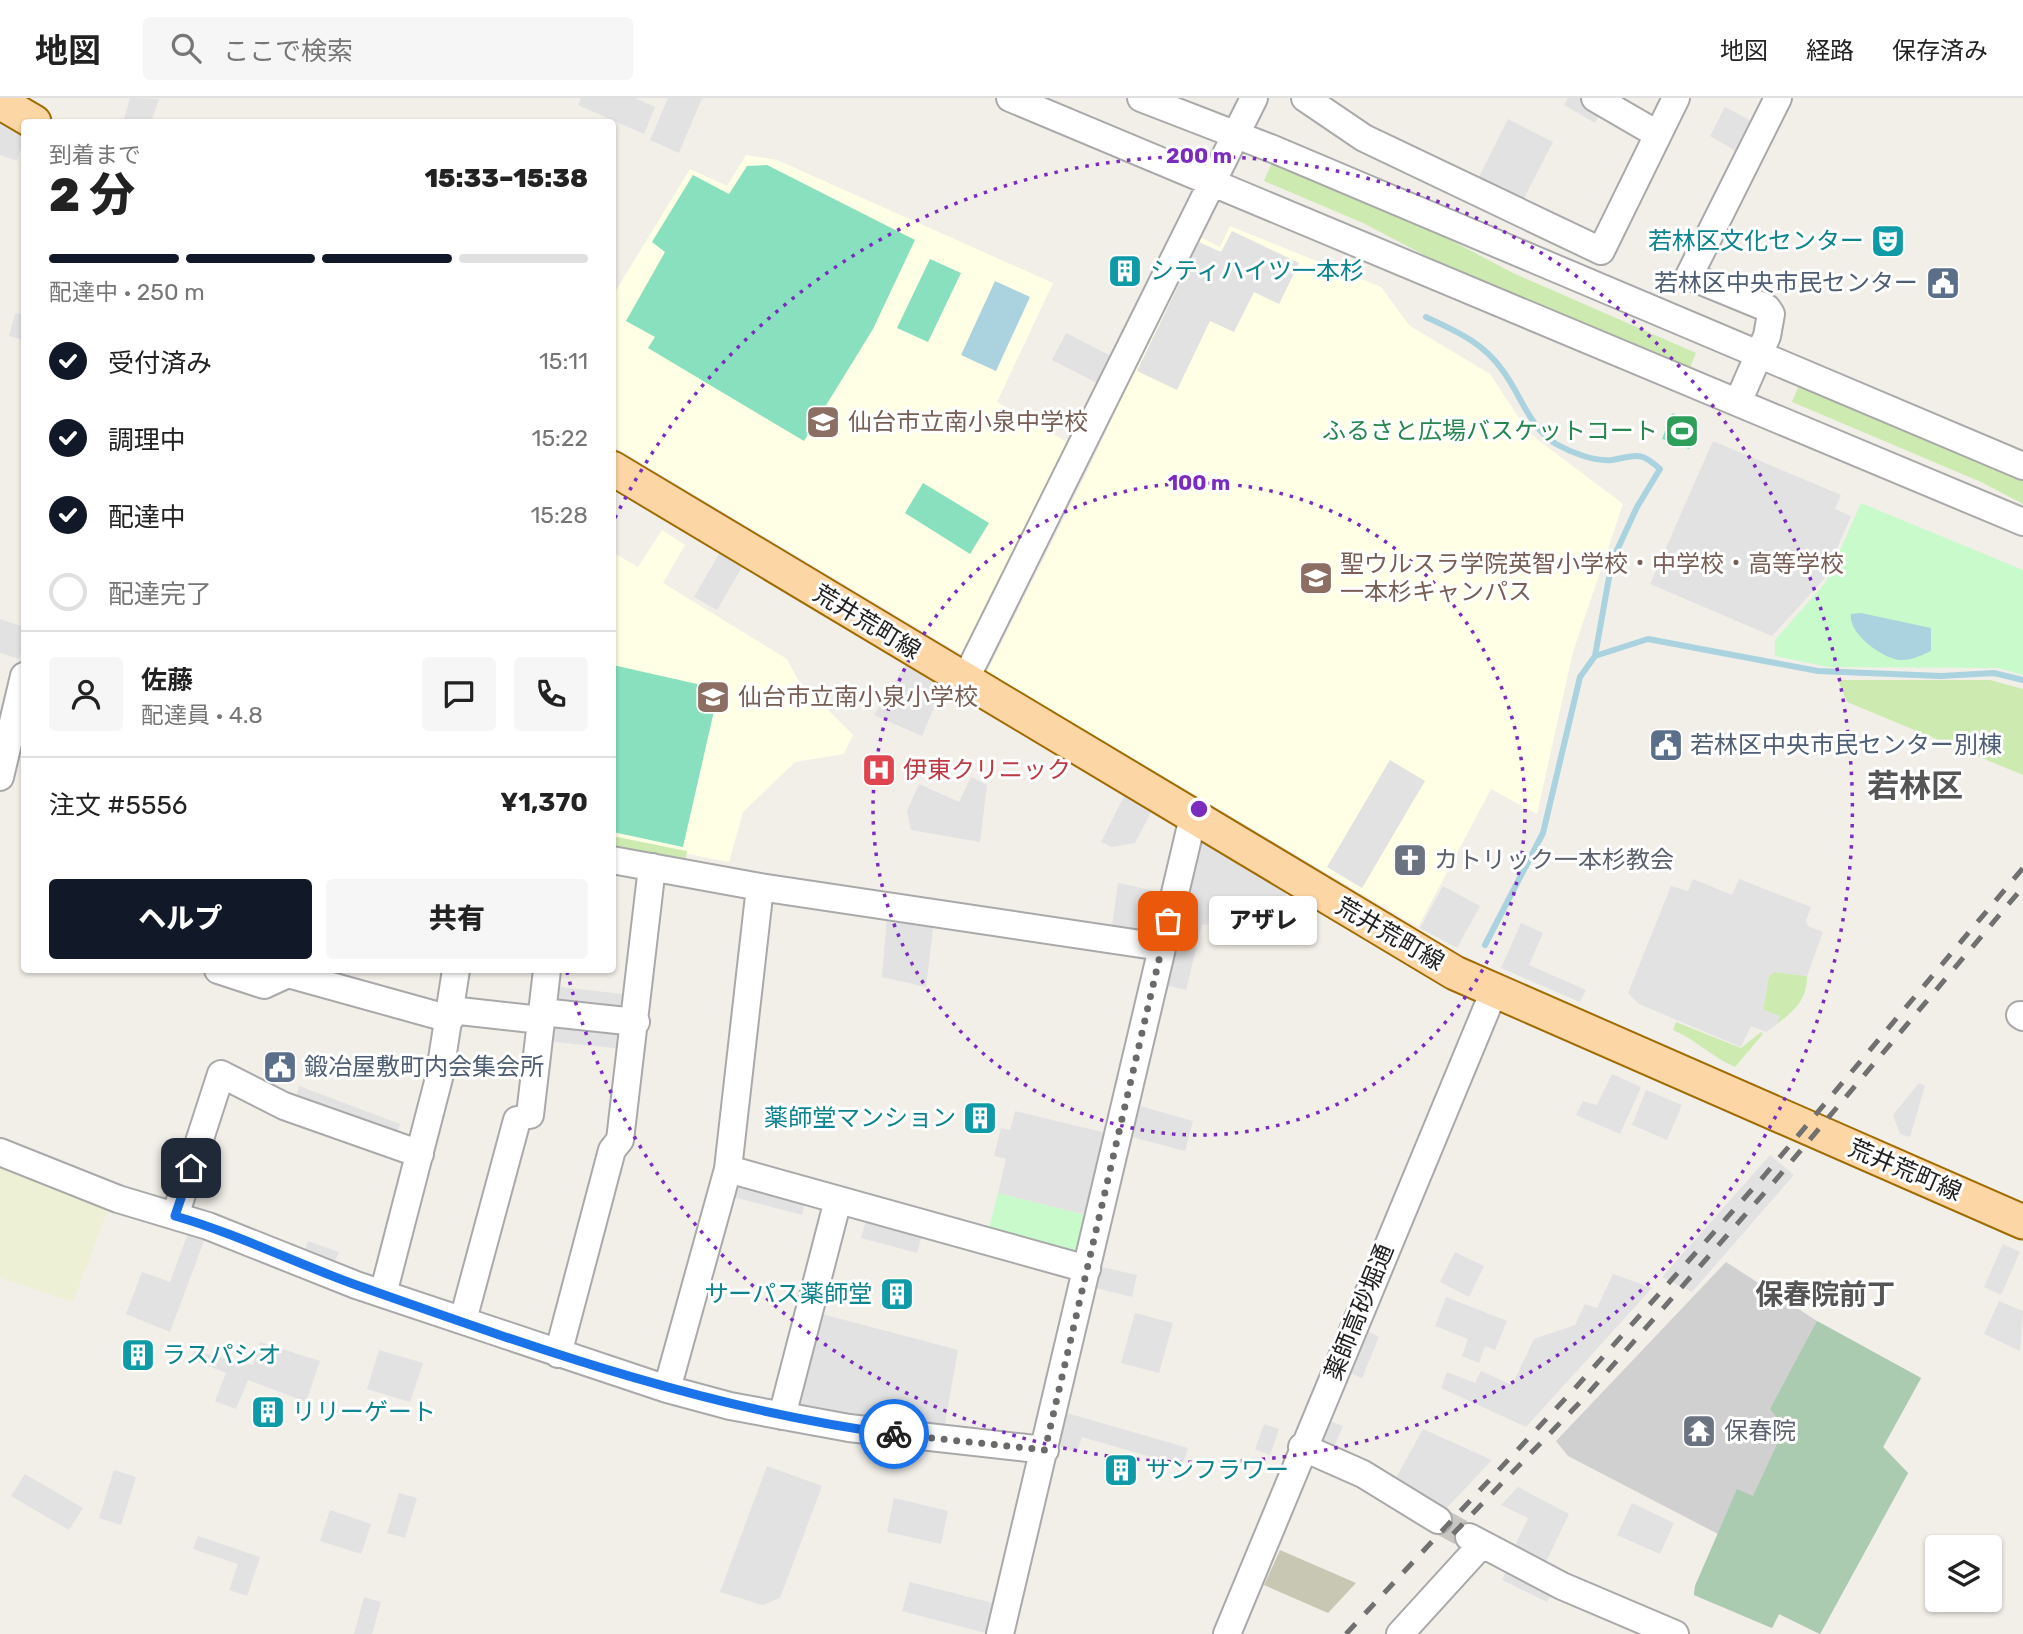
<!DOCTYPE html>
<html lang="ja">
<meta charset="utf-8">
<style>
body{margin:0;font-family:Rubik,"Noto Sans JP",sans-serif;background:#f6f6f6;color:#222;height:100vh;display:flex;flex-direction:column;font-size:26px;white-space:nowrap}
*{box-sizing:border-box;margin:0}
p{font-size:23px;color:#767676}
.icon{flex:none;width:38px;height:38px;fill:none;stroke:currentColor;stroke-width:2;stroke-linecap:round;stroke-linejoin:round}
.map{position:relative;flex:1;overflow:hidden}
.drawer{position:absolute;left:21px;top:21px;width:595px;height:854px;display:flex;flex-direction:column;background:#fff;border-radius:7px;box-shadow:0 2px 5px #0004}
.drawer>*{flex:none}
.controls{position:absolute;left:1925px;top:1437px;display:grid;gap:14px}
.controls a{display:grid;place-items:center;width:77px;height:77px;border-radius:7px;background:#fff;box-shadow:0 2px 5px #0004;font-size:35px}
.pin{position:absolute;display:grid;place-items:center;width:60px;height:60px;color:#fff;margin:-30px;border-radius:14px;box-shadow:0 4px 10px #0006}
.courier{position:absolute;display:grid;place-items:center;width:70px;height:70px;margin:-35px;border:5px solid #1a73e8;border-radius:50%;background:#fff;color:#222;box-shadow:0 2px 9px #0007}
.bubble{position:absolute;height:49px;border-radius:7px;background:#fff;box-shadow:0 2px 5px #0004;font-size:23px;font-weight:800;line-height:49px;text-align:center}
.summary em{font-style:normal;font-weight:800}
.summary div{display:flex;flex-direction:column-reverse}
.summary{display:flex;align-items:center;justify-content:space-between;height:119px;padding:0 28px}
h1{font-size:46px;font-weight:800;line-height:52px}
.bar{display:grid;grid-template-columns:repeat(4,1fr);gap:10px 7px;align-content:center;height:84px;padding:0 28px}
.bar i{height:9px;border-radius:5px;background:#e0e0e0}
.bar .active{background:#111827}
.bar p{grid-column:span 4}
.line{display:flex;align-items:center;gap:18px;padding:0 28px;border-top:2px solid #e0e0e0}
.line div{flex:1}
.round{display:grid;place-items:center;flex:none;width:74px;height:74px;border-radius:7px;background:#f6f6f6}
ol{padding:0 28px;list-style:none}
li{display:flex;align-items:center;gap:21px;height:77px}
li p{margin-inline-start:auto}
li .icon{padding:7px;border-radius:50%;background:#111827;color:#fff;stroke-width:4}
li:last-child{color:#767676}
li i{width:38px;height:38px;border:4px solid #e0e0e0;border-radius:50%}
.button{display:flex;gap:14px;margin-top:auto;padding:14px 28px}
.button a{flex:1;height:80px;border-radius:7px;background:#111827;color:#fff;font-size:28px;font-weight:800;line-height:80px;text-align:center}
.button a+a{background:#f6f6f6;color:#222}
header{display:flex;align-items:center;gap:42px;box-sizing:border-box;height:98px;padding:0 35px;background:#fff;border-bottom:2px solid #e0e0e0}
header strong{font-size:33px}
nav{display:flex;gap:38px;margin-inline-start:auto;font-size:24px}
.search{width:490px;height:63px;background:#f6f6f6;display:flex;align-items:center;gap:18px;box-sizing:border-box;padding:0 24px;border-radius:7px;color:#767676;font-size:26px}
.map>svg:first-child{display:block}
.education{fill:#ffffe5}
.religious{fill:#d0d0d0}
.construction{fill:#c7c7b4}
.farmland{fill:#eef0d5}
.grass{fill:#cdebb0}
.cemetery{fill:#aacbaf}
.park{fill:#c8facc}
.pitch{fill:#88e0be}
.parking{fill:#e2e2e2}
.water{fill:#aad3df}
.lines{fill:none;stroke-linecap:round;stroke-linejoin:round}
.stream{stroke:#aad3df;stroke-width:6}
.minor-tunnel{stroke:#c8c6c1;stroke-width:26;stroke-dasharray:26 13;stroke-linecap:butt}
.minor-casing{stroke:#a9a9a9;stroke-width:30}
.major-casing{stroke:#a06b00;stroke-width:37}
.minor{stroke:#fff;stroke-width:26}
.major{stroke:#fcd6a4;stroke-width:33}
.rail{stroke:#707070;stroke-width:5;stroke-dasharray:14 14;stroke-linecap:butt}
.done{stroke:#6b6a68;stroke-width:7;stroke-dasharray:0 12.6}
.route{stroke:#1a73e8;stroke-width:9}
.ring{fill:none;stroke:#7b2cbf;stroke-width:3.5;stroke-dasharray:3.5 7}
.labels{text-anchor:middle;stroke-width:6;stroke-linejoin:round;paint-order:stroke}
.culture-label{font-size:24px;fill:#0d838f;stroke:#fff;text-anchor:start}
.service-label{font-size:24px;fill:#4e5e75;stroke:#fff;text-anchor:start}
.education-label{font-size:24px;fill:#785e54;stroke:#fff;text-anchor:start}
.leisure-label{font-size:24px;fill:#27864d;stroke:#fff;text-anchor:end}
.street-label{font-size:24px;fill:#222;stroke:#fff}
.health-label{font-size:24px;fill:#be3a42;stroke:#fff;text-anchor:start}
.worship-label{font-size:24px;fill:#5b616d;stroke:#fff;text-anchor:start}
.quarter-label{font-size:28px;font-weight:bold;fill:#555;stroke:#fff}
.district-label{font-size:32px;font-weight:bold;fill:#555;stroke:#fff}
.centre{fill:#7b2cbf;stroke:#fff;stroke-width:3.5}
.ring-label{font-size:21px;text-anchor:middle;font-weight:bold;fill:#7b2cbf;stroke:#fff;stroke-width:6;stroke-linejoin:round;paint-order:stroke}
</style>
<header>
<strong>地図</strong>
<div class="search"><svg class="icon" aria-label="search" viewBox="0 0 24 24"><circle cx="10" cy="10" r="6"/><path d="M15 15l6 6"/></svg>ここで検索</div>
<nav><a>地図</a><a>経路</a><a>保存済み</a></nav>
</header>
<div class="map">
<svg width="2023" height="1536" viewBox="0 0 2023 1536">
<rect width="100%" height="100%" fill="#f2efe9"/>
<!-- education -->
<path class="education" d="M746 57 777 62 1053 185 997 304 1069 345 961 556 613 348 612 199 690 71 727 88Z
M1230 128 1381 189 1410 228 1490 276 1529 335 1623 406 1573 554 1537 716 1491 691 1418 829 987 574 1088 372 1198 138 1220 149Z
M662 432 685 447 663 485 787 561 798 582 853 637 844 656 795 664 743 714 729 764 613 742 612 454 638 469Z"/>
<!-- religious -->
<path class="religious" d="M1726 1164 1817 1223 1921 1280 1883 1349 1908 1375 1820 1536 1779 1516 1772 1530 1694 1497 1695 1488 1718 1436 1568 1358 1556 1343Z"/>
<!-- construction -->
<path class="construction" d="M1280 1452 1356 1485 1328 1515 1264 1487Z"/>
<!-- farmland -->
<path class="farmland" d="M0 1065 102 1102 107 1114 73 1204 0 1180Z"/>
<!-- grass -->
<path class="grass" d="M1272 64 1426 129 1513 175 1696 255 1689 272 1453 172 1363 125 1264 83Z
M1799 287 2023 381V406L1981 384 1792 304Z
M1838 582H1990L2023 591V677L1847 604Z
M612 738 687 753 685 766 613 751Z
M1775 874 1807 878C1807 902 1795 912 1777 926L1779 918 1763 912 1769 877Z
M1676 924 1741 950 1761 934 1763 936 1735 969C1712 959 1696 942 1673 932Z"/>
<!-- cemetery -->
<path class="cemetery" d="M1817 1223 1921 1280 1883 1349 1908 1375 1820 1536 1779 1516 1772 1530 1694 1497 1695 1488 1737 1391 1753 1398 1785 1329 1770 1311Z"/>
<!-- park -->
<path class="park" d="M1861 405 2023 472V577L1998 570 1828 569 1775 558V542L1826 484Z
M998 1095 1086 1117 1079 1145 1072 1156 988 1134Z"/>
<!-- pitch -->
<path class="pitch" d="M767 67 915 142 873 231 804 343 648 250 655 239 626 223 665 154 652 144 693 77 729 96 747 68Z
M930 161 961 175 928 244 897 230Z
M1672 315 1699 326 1697 342 1689 351 1662 341Z
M923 385 989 425 970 456 905 415Z
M613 567 719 591 683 749 613 734Z"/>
<!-- parking -->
<path class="parking" d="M130 0 159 1 151 24H123Z
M581 0H635L655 9 644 36 578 7Z
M668 0H702L679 55 650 42Z
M1568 0H1581L1602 12 1595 25 1564 7Z
M1725 9 1755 25 1741 56 1710 38Z
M1508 21 1553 44 1520 108 1476 85Z
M0 24 24 38 17 63 0 57Z
M1232 133 1299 165 1279 206 1254 194 1234 234 1210 223 1177 292 1137 273 1199 144 1221 154Z
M15 215 24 217V242L9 238Z
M1066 235 1113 259 1099 286 1052 262Z
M1713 343 1841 397 1835 411 1851 418 1824 481 1772 538 1650 486Z
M722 451 745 464 717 512 694 499Z
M0 521 24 529V543L19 561 0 555Z
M907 565 944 586 922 638 874 617Z
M1390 662 1425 683 1362 790 1327 769Z
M971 679 987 687 980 744 911 732 907 713 919 686 959 704Z
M1126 694 1153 711 1135 745 1112 749 1101 744Z
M1199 743 1288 792 1274 830 1218 813 1212 815 1207 827 1202 826 1186 892 1161 886Z
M1693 781 1732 797 1739 781 1811 809 1806 822 1808 828 1823 834 1807 878 1776 874 1769 877 1763 912 1780 918 1777 926 1766 934 1751 928 1741 949 1639 906 1628 895 1671 788 1688 793Z
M1118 785 1165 795 1154 841 1111 835Z
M1443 788 1480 808 1457 850 1420 830Z
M887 817 934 823 926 889 882 879Z
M1521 825 1543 835 1529 867 1586 892 1580 904 1501 870Z
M552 888 631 897 629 917 550 909Z
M548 922 627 930 625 951 545 943Z
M1612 976 1641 989 1620 1036 1576 1017 1583 1003 1597 1007Z
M1919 985 1925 988 1910 1039 1900 1036 1893 1017Z
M299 988 400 1026 397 1036 296 999Z
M1646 992 1682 1007 1667 1042 1632 1027Z
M1133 1006 1193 1023 1185 1053 1125 1037Z
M1015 1013 1106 1035 1086 1117 998 1095 1006 1061 994 1058 1001 1030 1010 1032Z
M1770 1057 1794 1077 1692 1194 1662 1179Z
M737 1082 806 1100 802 1117 733 1099Z
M866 1122 922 1137 917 1155 861 1140Z
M191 1127 208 1132 170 1234 126 1216 142 1174 170 1184Z
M308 1143 339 1154 333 1168 303 1157Z
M2003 1146 2020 1154 2001 1197 1984 1189Z
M1455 1154 1484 1168 1469 1199 1440 1184Z
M1097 1168 1137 1177 1132 1199 1092 1189Z
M1613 1176 1652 1190 1526 1329 1441 1290 1447 1274 1475 1285 1481 1273 1512 1287 1534 1241 1575 1227 1585 1206 1597 1210Z
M1446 1199 1507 1223 1495 1252 1485 1248 1479 1265 1462 1258 1468 1241 1435 1228Z
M1999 1203 2023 1213 2020 1253 1984 1236Z
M1135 1215 1173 1225 1159 1275 1121 1265Z
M822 1216 958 1252 944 1331 796 1308Z
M1365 1232 1379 1239 1362 1280 1347 1274Z
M260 1244 320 1263 306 1304 248 1282 236 1311 215 1303 226 1275 191 1261 194 1253 253 1267Z
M379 1252 423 1265 410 1304 367 1291Z
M1067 1315 1188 1350 1182 1368 1082 1339 1077 1354 1058 1348Z
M1327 1322 1343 1328 1332 1354 1316 1347Z
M1264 1326 1279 1331 1270 1357 1255 1351Z
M1423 1331 1492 1362 1441 1416 1392 1387Z
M767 1368 822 1388 780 1500 763 1507 720 1494Z
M114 1372 136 1379 121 1427 99 1420Z
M25 1376 83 1410 69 1432 11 1398Z
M1518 1389 1569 1416 1543 1470 1512 1454 1528 1420 1501 1407Z
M399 1395 417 1400 405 1440 387 1435Z
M894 1400 948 1413 941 1446 887 1434Z
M1632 1405 1674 1425 1660 1456 1617 1437Z
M330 1412 371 1426 361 1456 320 1443Z
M198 1438 260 1459 247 1498 229 1492 238 1466 193 1451Z
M1508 1469 1554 1491 1547 1504 1502 1482Z
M910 1484 997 1506 989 1536 902 1513Z
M364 1499 381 1504 372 1536H354Z"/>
<!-- water -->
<path class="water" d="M995 183 1030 199 996 273 961 257Z
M1861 515 1931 530V553C1922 557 1910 563 1900 562 1881 560 1848 535 1851 516Z"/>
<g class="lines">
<!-- stream -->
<path class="stream" d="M1426 219C1456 233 1484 245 1503 273 1521 297 1529 329 1556 346 1570 354 1595 364 1612 362 1636 358 1639 352 1660 371L1637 409 1612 463 1595 558 1580 579 1543 735 1485 847
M1595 558 1648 541 1818 573 1941 578 1994 575 2023 582"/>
<!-- minor-tunnel -->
<path class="minor-tunnel" d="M1438 1422 1469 1439"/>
<!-- minor casing -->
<g class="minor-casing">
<path id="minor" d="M1010 0 2023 424
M1141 0 1273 51 2023 368
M1305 0 1364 40 1601 153 1676 0
M1595 0 1657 36
M1738 304 1767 238 1771 216 1767 210 1689 178 1778 0
M965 582 1254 0
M0 679 24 578
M612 762 760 789 1161 849
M218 872 264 887 288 876 450 921
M451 912 541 922
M542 914 636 924
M2020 917 2023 919
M530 1017 547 872
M0 1054 118 1101 208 1128 356 1187 667 1291 730 1308 849 1330 1045 1352
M728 1071 1087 1171
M175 1118 221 976 284 1008 420 1056
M383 1196 439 980 456 872
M463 1222 517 1022
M558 1256 612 1052 620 1042 652 769
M667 1291 728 1071 760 789
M782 1318 838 1102
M1302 1349 1363 1376 1438 1422
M1469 1439 1562 1488 1675 1536
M1000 1536 1193 719
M1227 1536 1494 893
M1400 1536 1482 1446"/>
</g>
<!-- major casing -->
<g class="major-casing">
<path id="major" d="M0 4 34 24
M612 370 1455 875 2023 1124"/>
</g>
<!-- minor -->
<use href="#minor" class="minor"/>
<!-- major -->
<use href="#major" class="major"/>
<!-- rail -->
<path class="rail" d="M1453 1436 1585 1299 1774 1084 2023 789
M1346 1536 1577 1288 1764 1078 2023 770"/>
</g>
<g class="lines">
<!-- done -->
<path class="done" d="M894 1336 1045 1352 1168 823"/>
<!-- route -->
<path class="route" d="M191 1070 175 1118C238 1136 297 1166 359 1188 535 1250 708 1312 894 1336"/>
</g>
<!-- distance rings -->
<g class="ring">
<circle cx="1199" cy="711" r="326"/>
<path d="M615 420A653 653 0 1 1 567 874"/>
</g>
<!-- icons -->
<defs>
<g id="theatre-square" transform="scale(1.75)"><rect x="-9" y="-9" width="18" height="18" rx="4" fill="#0f9aa8" stroke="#fff"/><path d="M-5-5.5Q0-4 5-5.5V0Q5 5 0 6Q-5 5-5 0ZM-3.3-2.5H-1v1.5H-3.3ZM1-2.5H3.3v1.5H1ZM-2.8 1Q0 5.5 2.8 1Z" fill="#fff"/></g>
<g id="building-square" transform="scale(1.75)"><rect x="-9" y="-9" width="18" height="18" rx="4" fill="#0f9aa8" stroke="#fff"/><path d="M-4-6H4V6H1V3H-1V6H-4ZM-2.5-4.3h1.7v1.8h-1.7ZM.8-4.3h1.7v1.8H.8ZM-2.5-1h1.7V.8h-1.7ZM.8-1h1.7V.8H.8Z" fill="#fff"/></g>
<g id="civic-square" transform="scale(1.75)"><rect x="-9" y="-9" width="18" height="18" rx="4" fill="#5c6f8a" stroke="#fff"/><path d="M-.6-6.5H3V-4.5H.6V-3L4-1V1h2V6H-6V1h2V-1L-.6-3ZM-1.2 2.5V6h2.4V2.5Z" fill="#fff"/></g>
<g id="school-square" transform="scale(1.75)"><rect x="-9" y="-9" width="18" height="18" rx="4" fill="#8d6e63" stroke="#fff"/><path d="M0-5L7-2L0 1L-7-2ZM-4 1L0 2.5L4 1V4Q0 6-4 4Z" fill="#fff"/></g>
<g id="stadium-square" transform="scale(1.75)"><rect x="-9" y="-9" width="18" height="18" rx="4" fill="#2e9e5b" stroke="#fff"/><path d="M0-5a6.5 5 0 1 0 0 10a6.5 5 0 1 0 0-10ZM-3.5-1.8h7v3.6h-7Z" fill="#fff"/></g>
<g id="hospital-square" transform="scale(1.75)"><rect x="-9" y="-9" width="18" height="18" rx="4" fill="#e0444e" stroke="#fff"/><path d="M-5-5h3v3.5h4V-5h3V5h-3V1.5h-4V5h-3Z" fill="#fff"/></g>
<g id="church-square" transform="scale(1.75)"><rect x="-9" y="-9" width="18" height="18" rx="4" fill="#6b7280" stroke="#fff"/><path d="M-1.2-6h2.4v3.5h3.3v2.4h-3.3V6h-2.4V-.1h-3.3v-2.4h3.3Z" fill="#fff"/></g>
<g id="temple-square" transform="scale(1.75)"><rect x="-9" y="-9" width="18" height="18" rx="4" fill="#6b7280" stroke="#fff"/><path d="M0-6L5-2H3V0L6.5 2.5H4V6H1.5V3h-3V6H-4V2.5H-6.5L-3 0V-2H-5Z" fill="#fff"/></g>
</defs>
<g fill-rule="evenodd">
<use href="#theatre-square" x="1888" y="143"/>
<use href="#building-square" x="1125" y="173"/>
<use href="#civic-square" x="1943" y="185"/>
<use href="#school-square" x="823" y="324"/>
<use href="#stadium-square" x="1682" y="333"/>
<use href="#school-square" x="1316" y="480"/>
<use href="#school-square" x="713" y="599"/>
<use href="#civic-square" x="1666" y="647"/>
<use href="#hospital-square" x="879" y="672"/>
<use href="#church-square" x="1410" y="762"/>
<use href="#civic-square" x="280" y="969"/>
<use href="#building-square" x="980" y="1020"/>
<use href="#building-square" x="897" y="1196"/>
<use href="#building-square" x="138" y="1257"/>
<use href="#building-square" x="268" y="1314"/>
<use href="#temple-square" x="1699" y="1333"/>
<use href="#building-square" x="1121" y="1372"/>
</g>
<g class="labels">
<!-- culture labels -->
<g class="culture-label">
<text x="1864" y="151" text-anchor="end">若林区文化センター</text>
<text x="1150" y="181">シティハイツ一本杉</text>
<text x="956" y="1028" text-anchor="end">薬師堂マンション</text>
<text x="872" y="1204" text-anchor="end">サーパス薬師堂</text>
<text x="162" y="1265">ラスパシオ</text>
<text x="292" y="1322">リリーゲート</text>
<text x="1146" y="1380">サンフラワー</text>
</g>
<!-- service labels -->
<g class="service-label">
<text x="1918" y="193" text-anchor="end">若林区中央市民センター</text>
<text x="1690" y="655">若林区中央市民センター別棟</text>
<text x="304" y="977">鍛冶屋敷町内会集会所</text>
</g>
<!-- education labels -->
<g class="education-label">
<text x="848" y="332">仙台市立南小泉中学校</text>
<text x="1340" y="474">聖ウルスラ学院英智小学校・中学校・高等学校<tspan x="1340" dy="28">一本杉キャンパス</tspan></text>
<text x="738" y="607">仙台市立南小泉小学校</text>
</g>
<!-- leisure labels -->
<g class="leisure-label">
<text x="1658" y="341">ふるさと広場バスケットコート</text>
</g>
<!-- street labels -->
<g class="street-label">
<text transform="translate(867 524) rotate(31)" y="8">荒井荒町線</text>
<text transform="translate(1390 836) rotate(30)" y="8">荒井荒町線</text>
<text transform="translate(1905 1072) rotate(23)" y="8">荒井荒町線</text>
<text transform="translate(1359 1214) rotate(-68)" y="8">薬師高砂堀通</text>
</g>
<!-- health labels -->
<g class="health-label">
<text x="903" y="680">伊東クリニック</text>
</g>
<!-- worship labels -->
<g class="worship-label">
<text x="1434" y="770">カトリック一本杉教会</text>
<text x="1724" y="1341">保春院</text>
</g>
<!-- quarter labels -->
<g class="quarter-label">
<text x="1825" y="1206">保春院前丁</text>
</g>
<!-- district labels -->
<g class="district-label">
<text x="1915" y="699">若林区</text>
</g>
</g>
<circle cx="1199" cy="711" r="10" class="centre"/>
<g class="ring-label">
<text x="1199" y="65">200 m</text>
<text x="1199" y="392">100 m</text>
</g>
</svg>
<div class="controls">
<a><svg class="icon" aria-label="layers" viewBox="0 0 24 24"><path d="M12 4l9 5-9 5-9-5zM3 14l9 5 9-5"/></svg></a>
</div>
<div class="pin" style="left:1168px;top:823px;background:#ea580c"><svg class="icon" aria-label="bag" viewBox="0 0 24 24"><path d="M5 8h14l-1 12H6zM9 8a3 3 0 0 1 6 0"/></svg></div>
<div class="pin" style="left:191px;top:1070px;background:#1f2937"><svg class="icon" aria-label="home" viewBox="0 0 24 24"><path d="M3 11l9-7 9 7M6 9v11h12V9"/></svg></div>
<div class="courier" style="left:894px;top:1336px"><svg class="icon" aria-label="bike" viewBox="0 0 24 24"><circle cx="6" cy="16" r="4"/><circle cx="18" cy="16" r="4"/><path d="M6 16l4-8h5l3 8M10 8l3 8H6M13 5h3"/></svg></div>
<div class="bubble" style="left:1209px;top:798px;width:108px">アザレ</div>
<section class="drawer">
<div class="summary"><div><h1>2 分</h1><p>到着まで</p></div><em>15:33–15:38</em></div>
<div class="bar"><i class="active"></i><i class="active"></i><i class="active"></i><i></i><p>配達中 · 250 m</p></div>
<ol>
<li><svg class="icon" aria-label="check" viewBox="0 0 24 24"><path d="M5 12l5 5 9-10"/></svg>受付済み<p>15:11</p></li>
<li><svg class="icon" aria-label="check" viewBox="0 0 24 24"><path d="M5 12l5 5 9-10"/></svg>調理中<p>15:22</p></li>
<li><svg class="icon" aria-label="check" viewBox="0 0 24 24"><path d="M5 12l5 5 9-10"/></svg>配達中<p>15:28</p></li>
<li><i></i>配達完了</li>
</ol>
<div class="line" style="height:126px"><a class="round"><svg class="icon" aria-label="person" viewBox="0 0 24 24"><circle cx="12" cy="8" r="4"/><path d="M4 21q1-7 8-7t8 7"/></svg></a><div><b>佐藤</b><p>配達員 · 4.8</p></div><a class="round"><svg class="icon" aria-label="chat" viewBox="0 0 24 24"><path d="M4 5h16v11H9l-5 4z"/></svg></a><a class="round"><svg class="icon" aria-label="phone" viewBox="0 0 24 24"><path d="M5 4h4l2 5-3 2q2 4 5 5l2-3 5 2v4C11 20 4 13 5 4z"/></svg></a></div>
<div class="line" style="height:91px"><div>注文 #5556</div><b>¥1,370</b></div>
<div class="button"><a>ヘルプ</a><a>共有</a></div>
</section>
</div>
